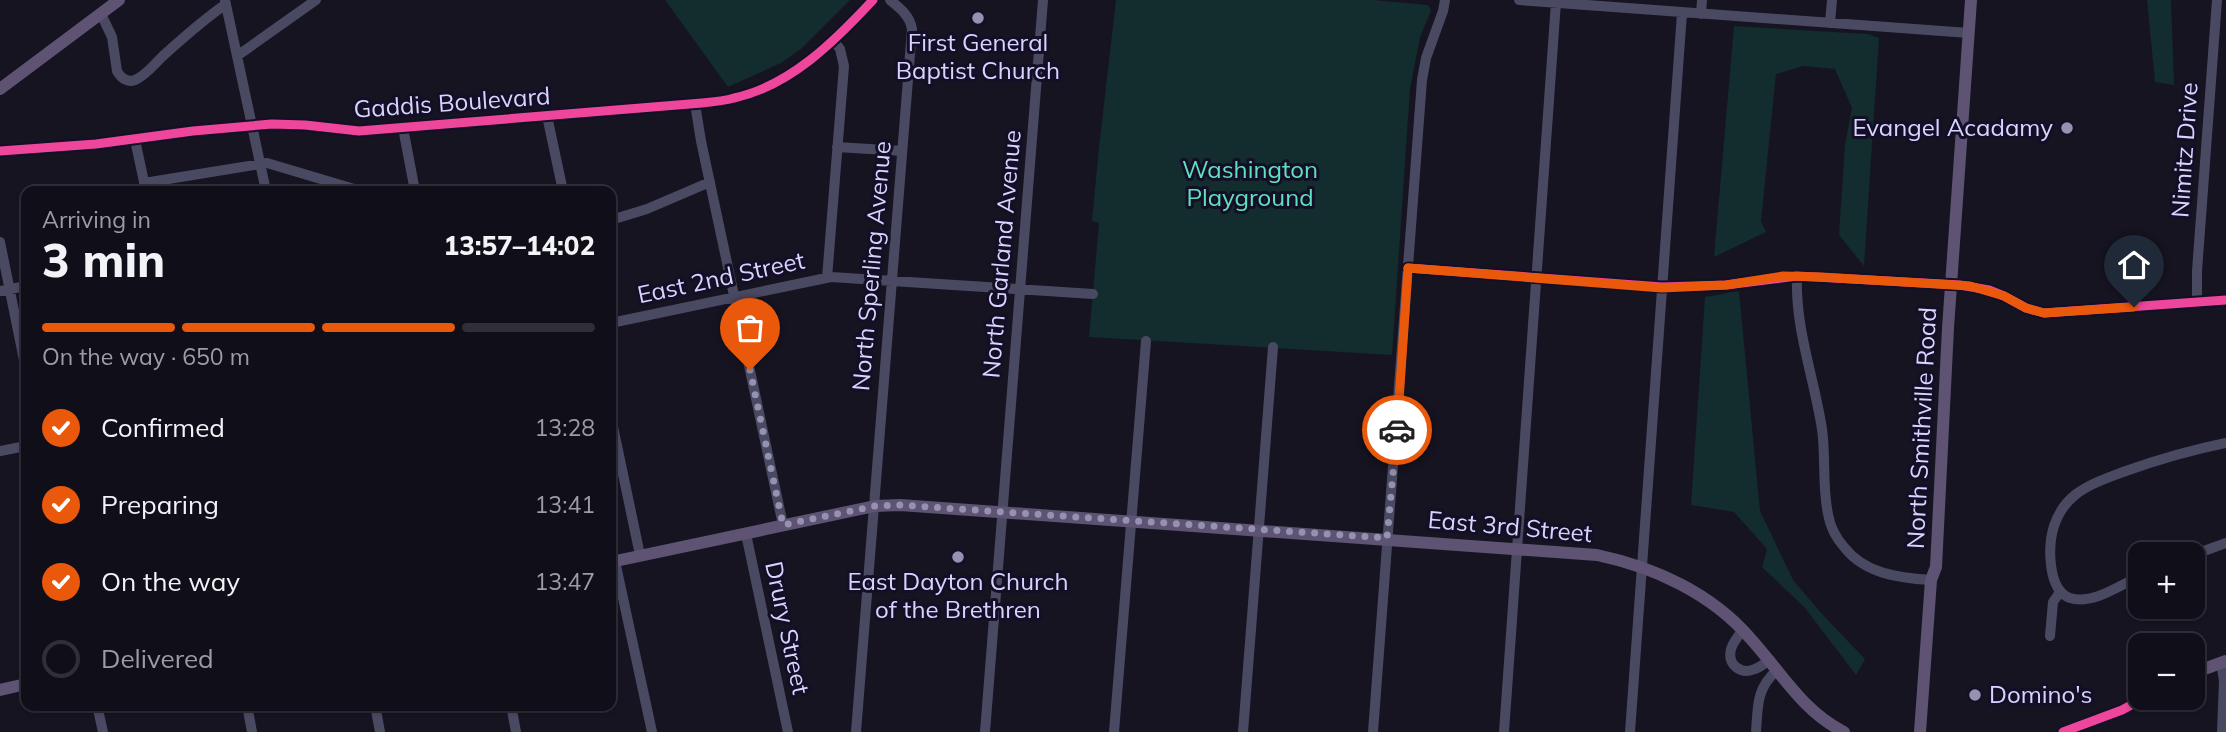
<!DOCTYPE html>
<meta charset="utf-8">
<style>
body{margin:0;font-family:Mulish,sans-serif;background:#1e1d26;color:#f1f3f6;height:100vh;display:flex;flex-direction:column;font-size:26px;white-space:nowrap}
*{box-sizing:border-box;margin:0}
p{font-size:23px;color:#9c9ca2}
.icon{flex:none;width:38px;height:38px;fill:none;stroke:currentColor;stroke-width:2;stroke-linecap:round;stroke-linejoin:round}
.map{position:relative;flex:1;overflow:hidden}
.sheet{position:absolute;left:21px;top:186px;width:595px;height:525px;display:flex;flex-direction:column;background:#100f19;border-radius:14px;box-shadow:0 2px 5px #0004,0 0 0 2px #302f38}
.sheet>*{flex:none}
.tools{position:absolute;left:2128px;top:542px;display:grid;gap:14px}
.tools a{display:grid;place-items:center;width:77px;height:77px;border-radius:14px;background:#100f19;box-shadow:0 2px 5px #0004,0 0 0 2px #302f38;font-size:35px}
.pin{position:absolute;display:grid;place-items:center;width:60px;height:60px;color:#fff;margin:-72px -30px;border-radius:50% 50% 50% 0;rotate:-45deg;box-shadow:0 0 7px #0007}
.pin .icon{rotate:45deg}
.courier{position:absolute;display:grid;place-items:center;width:70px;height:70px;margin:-35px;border:5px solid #ea580c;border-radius:50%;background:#fff;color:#222;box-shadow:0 2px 9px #0007}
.summary em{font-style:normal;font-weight:800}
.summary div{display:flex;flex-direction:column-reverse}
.summary{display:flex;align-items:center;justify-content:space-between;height:119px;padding:0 21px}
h1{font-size:46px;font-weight:800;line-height:52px}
.bar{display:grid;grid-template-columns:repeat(4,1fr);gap:10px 7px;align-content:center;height:84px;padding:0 21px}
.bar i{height:9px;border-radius:5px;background:#302f38}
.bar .selected{background:#ea580c}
.bar p{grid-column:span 4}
ol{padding:0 21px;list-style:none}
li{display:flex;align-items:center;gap:21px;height:77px}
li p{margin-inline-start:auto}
li .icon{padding:7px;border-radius:50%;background:#ea580c;color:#fff;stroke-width:4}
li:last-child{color:#9c9ca2}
li i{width:38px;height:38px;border:4px solid #302f38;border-radius:50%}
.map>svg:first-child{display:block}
.green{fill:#132c2d}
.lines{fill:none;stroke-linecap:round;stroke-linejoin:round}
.minor{stroke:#4a4962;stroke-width:10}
.major{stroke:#5e5373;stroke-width:12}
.cycleway-casing{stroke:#130f26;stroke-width:13}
.cycleway{stroke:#ed469a;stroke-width:9}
.done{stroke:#9591b1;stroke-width:7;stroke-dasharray:0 12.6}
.route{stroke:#ea580c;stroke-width:9}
.poi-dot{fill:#9591b1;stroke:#130f26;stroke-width:2.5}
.labels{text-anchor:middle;stroke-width:6;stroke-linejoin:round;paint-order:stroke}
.poi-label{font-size:24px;fill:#d9d4ff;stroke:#130f26}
.street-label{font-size:24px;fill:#d9d4ff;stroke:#130f26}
.park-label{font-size:24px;fill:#5fe0c0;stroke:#130f26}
</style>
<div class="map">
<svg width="2226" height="732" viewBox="0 0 2226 732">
<rect width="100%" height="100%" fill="#161421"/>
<!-- green -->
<path class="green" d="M665 0H850L801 49 781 63 728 87Z
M1116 0H1374L1428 5 1431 11 1420 37 1410 89 1392 355 1089 337 1099 223 1092 221 1099 147Z
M2147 0H2171L2174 85 2155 82Z
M1734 26 1868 34 1879 38 1864 266 1839 235 1845 145 1852 108 1835 69 1803 66 1776 74 1761 221 1766 232 1714 257Z
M1739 291 1760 511 1793 580 1822 614 1865 659 1856 675 1805 608 1762 567 1767 549 1734 512 1691 505 1705 297Z"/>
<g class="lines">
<!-- minor -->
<path class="minor" d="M225 0 266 191
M1519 0 1969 33
M101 14 112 37 117 71C121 78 127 83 135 80 146 76 156 62 165 54 184 37 204 19 226 4
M1701 14 1702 0
M1830 23 1832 0
M237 56 316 0
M695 104 701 141 783 525
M547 116 563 191
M403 128 415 191
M135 140 146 191
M837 147 902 151
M0 151 96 144 193 131 272 124 305 125 359 131 702 103C713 102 724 101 734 98 790 86 835 41 873 0
M144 183 267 163 361 191
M611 220 647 209 710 182
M0 242 26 370
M1408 268 1662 287 1726 285 1797 276 1960 285 1989 290 2004 296 2026 308 2044 313 2226 300
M1797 276C1795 329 1814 377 1822 429 1826 457 1822 486 1828 514 1830 526 1836 538 1844 547 1865 574 1899 578 1931 580
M827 278 844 66 840 49 833 40
M0 291 26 286
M2197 302V271L2217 0
M611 323 831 277 1093 294
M611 417 640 555
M0 451 26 446
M746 534 788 732
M2193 555 2226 543
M615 561 652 732
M2140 576C2120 585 2093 605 2070 598 2047 590 2048 545 2054 526 2058 514 2065 503 2075 495 2089 484 2107 478 2123 472 2157 460 2191 450 2226 443
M1743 630C1738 636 1733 642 1731 649 1727 665 1741 675 1755 669 1760 667 1765 663 1770 660
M2050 636 2053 602 2060 592
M2221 662 2224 681 2222 732
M97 705 103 732
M247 705 252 732
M375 705 380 732
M511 705 516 732
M856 732 912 29C910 16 900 8 890 0
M985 732 1043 0
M1114 732 1146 341
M1243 732 1273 347
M1373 732 1422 80 1426 58 1443 11 1445 0
M1504 732 1556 2
M1630 732 1682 13
M1756 732C1758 706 1756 689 1777 670"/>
<!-- major -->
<path class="major" d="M0 89 119 0
M611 562 875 506 900 505 1597 555C1654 567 1711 593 1750 638 1781 672 1802 711 1844 732
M2193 673 2226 661
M0 690 26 684
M1920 732 1931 580 1936 567 1948 328 1971 0
M2063 732 2122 710 2144 698"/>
<!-- cycleway casing -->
<g class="cycleway-casing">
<path id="cycleway" d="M0 151 96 144 193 131 272 124 305 125 359 131 702 103C713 102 724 101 734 98 790 86 835 41 873 0
M1408 268 1662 287 1726 285 1797 276 1960 285 1989 290 2004 296 2026 308 2044 313 2226 300
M2063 732 2122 710 2144 698"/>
</g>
<!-- cycleway -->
<use href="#cycleway" class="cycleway"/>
</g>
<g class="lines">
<!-- done -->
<path class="done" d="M750 370 783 525 875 506 900 505 1387 538 1397 430"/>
<!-- route -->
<path class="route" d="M1397 430 1408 268 1662 288 1726 285 1783 276 1821 277 1970 286 2004 296 2026 308 2044 313 2134 307"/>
</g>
<!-- markers -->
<g class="poi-dot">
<circle cx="978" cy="18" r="7"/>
<circle cx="2067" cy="128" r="7"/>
<circle cx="958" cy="557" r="7"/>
<circle cx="1975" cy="695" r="7"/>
</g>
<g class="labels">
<!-- poi labels -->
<g class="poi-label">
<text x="978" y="51">First General<tspan x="978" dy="28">Baptist Church</tspan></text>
<text x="2053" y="136" text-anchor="end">Evangel Acadamy</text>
<text x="958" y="590">East Dayton Church<tspan x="958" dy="28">of the Brethren</tspan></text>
<text x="1989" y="703" text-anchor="start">Domino's</text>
</g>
<!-- street labels -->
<g class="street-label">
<text transform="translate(452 103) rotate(-4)" y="8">Gaddis Boulevard</text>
<text transform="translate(2185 150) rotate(-86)" y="8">Nimitz Drive</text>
<text transform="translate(1002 254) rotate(-85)" y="8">North Garland Avenue</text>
<text transform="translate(872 266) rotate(-85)" y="8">North Sperling Avenue</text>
<text transform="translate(721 278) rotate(-12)" y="8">East 2nd Street</text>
<text transform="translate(1922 428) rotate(-87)" y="8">North Smithville Road</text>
<text transform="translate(1510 527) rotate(5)" y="8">East 3rd Street</text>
<text transform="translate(787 628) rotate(78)" y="8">Drury Street</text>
</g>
<!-- park labels -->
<g class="park-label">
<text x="1250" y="178">Washington<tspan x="1250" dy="28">Playground</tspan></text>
</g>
</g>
</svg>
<div class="tools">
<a>+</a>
<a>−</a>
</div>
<div class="pin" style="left:750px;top:370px;background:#ea580c"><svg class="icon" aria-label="bag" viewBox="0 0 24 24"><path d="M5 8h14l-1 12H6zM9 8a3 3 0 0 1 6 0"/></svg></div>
<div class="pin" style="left:2134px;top:307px;background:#1f2937"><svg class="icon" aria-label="home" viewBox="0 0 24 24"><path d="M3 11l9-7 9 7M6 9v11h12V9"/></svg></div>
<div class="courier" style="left:1397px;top:430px"><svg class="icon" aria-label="car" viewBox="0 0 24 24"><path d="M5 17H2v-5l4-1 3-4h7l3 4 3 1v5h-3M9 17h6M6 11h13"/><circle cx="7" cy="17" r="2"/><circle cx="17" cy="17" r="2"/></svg></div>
<section class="sheet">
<div class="summary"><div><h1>3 min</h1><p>Arriving in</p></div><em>13:57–14:02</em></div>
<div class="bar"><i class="selected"></i><i class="selected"></i><i class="selected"></i><i></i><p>On the way · 650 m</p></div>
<ol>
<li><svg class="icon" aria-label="check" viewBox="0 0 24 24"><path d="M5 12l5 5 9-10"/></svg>Confirmed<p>13:28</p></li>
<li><svg class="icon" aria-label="check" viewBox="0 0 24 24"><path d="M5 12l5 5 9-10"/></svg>Preparing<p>13:41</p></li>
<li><svg class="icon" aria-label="check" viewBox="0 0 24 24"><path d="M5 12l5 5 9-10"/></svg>On the way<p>13:47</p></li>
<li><i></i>Delivered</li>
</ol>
</section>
</div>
